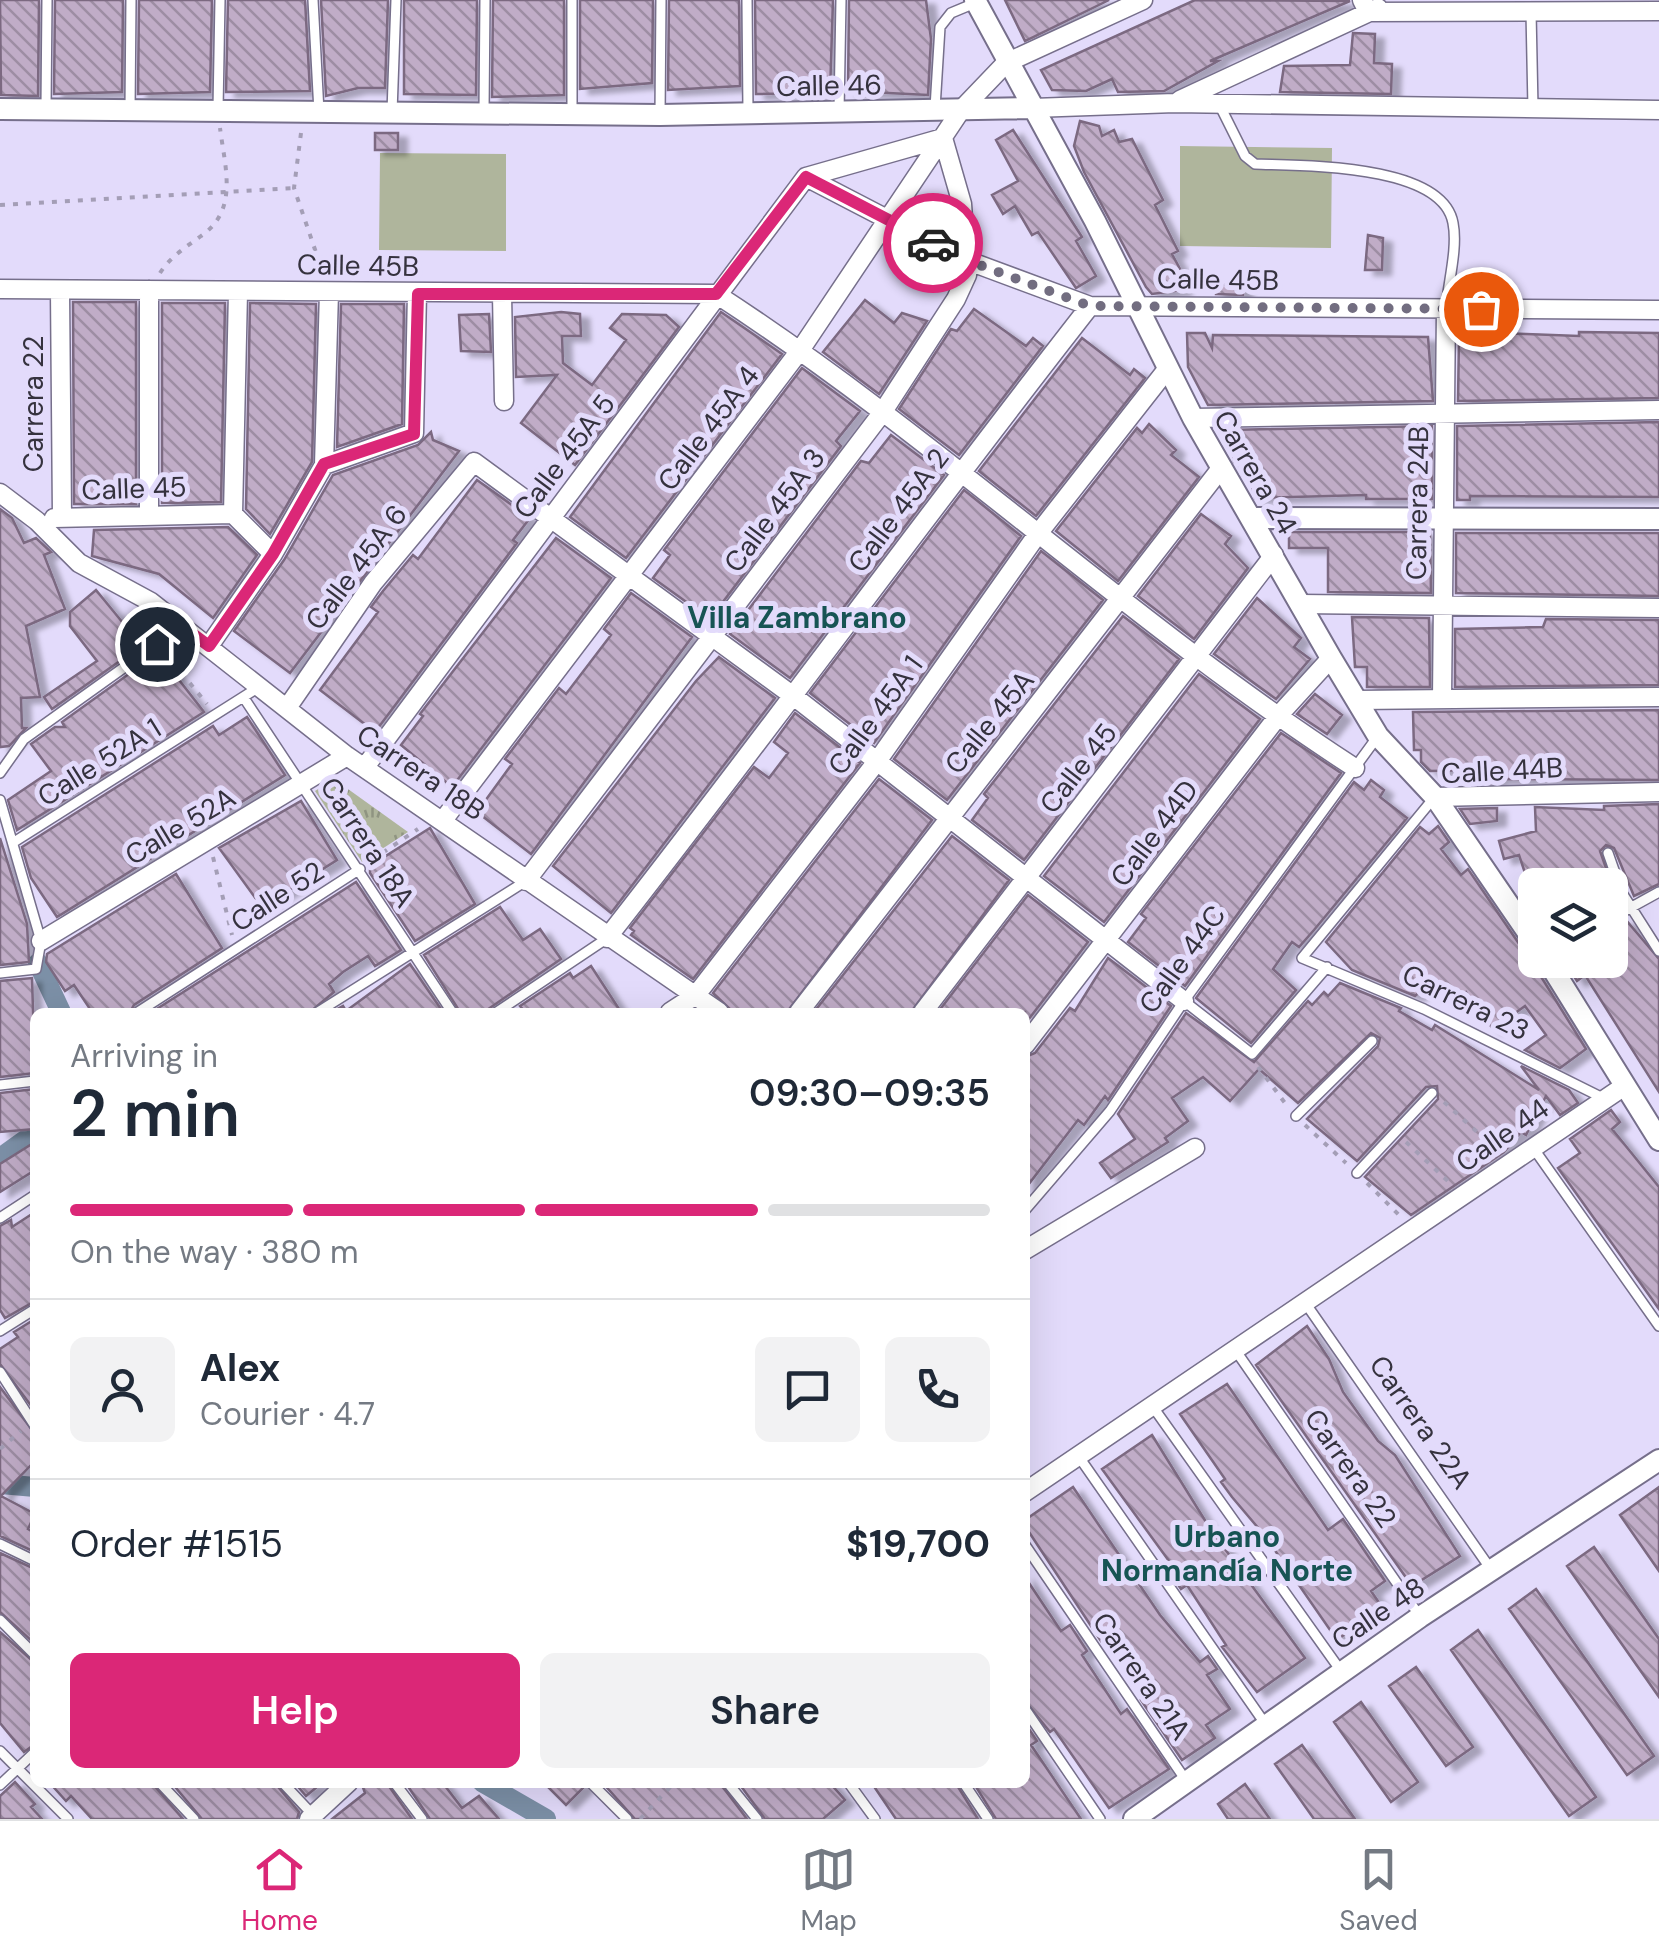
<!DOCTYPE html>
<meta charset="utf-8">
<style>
body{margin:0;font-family:"DM Sans",sans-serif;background:#f2f2f3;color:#1f2937;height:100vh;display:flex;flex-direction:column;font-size:38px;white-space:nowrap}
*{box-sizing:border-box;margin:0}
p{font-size:32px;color:#747a83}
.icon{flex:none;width:55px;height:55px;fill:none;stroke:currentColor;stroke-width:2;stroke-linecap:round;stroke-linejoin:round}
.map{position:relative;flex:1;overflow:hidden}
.details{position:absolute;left:30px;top:1008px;width:1000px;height:780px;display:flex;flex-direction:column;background:#fff;border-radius:15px;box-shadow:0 10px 40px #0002}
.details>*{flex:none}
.buttons{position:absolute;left:1518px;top:868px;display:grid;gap:20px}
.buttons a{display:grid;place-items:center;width:110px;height:110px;border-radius:15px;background:#fff;box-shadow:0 10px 40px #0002;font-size:50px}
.pin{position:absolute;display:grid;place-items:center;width:85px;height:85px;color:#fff;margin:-42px;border:5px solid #fff;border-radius:50%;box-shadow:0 2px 10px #0007}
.courier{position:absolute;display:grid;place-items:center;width:100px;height:100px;margin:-50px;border:8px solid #db2777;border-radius:50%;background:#fff;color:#222;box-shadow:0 2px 12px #0007}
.overview em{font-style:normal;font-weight:600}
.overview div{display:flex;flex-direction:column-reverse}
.overview{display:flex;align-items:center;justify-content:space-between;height:170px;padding:0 40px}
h1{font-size:65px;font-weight:600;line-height:75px}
.bar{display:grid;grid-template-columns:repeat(4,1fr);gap:15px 10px;align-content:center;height:120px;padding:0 40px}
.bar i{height:12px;border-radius:8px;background:#e0e1e3}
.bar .selected{background:#db2777}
.bar p{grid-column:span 4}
.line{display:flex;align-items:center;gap:25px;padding:0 40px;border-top:2px solid #e0e1e3}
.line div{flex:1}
.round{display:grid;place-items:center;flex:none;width:105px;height:105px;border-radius:15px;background:#f2f2f3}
.action{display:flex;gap:20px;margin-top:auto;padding:20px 40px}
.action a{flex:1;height:115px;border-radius:15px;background:#db2777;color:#fff;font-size:40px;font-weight:600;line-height:115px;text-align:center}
.action a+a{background:#f2f2f3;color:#1f2937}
.tab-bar{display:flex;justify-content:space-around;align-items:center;height:140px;border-top:2px solid #e0e1e3;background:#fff;font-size:28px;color:#747a83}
.tab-bar a{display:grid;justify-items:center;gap:5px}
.tab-bar .selected{color:#db2777}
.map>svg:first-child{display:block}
.grass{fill:#afb59c}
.park{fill:url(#park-tufts)}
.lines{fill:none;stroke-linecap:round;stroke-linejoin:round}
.canal{stroke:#7c90a7;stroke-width:20}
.building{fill:url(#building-back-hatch);stroke:#7b6981;stroke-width:2.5;filter:url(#shadow)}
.service-casing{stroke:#766f8b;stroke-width:12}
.minor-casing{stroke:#766f8b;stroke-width:21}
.tertiary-casing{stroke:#766f8b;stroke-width:24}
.path{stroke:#a49eb6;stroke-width:4;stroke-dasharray:5 8;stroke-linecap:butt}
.service{stroke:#fff;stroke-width:9}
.minor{stroke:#fff;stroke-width:18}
.tertiary{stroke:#fff;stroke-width:20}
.done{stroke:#726d80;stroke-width:10;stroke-dasharray:0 18}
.route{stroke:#db2777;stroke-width:12}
.labels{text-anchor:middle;stroke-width:10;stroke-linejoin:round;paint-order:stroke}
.street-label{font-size:28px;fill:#35323e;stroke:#e3dbfb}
.neighbourhood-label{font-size:30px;font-weight:bold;fill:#175454;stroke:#e3dbfb}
</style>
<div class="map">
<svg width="1659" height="1819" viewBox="0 0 1659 1819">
<defs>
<pattern id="park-tufts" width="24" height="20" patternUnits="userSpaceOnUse" patternTransform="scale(2.5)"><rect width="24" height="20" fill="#afb59c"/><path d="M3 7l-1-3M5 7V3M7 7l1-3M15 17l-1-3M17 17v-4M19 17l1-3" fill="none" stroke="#8f9481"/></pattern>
<pattern id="building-back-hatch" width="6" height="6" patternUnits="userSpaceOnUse" patternTransform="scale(2.5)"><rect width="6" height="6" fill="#c0acc7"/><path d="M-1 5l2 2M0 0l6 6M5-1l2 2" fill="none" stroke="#9d8da3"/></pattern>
<filter id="shadow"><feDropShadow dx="9" dy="5" stdDeviation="2.5" flood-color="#0004"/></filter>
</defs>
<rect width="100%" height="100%" fill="#e3dbfb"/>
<!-- grass -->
<path class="grass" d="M1180 146 1332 148 1331 248 1180 246Z
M380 153 506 154V251L379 250Z"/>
<!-- park -->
<path class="park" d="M334 779 408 832 362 862 315 791Z"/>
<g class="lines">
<!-- canal -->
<path class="canal" d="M38 963 61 1012
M0 1158 35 1133
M0 1484 35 1487
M482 1782 546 1819"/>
</g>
<!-- building -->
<path class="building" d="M0 0H39L38 96 1 95Z
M55 0H123L122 92 54 94Z
M139 0H212L210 92 138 94Z
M228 0H305L310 91 226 92Z
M321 0H388L385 88H358L326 96Z
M404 0H477L476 95 404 94Z
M493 0H564V95L492 97Z
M580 0H653L652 83 580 89Z
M669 0H739L740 86 668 90Z
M755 0H833L830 93 756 94Z
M849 0H926L931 39 928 95 848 91Z
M1005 0H1109L1025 41Z
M1195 0 1350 1 1210 61H1218L1164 91 1118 92 1112 79 1086 91 1052 90 1041 70Z
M1353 33 1375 34 1374 63 1392 64 1391 94 1280 92 1284 66 1350 65Z
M1080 121 1099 126 1102 136 1114 130 1119 142 1132 139 1163 200 1155 205 1178 251 1172 254 1180 269 1174 272 1183 290 1152 294 1146 287 1084 172 1074 146Z
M1013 130 1082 237 1076 241 1096 276 1076 288 1038 232 1032 235 1015 206 1003 214 992 195 1018 181 996 140Z
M375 133H398V150H375Z
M1368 235 1383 238 1382 270H1365Z
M1216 284 1243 286V295L1216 294Z
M865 300 894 323 902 313 927 321 879 394 823 352Z
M73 302H136V504H74Z
M162 303H225L221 502 162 503Z
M250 303 316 304 312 462 270 534 246 509Z
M341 304H404L402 424 337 447Z
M974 309 1026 346 1033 338 1043 346 959 455 899 409 951 329 957 331Z
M561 312 580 314 581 336H562L563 363 592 385 626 340 610 328 622 314 666 315 679 327 575 465 521 423 557 375 516 377 515 317Z
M721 312 782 354 626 558 570 517Z
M489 314 491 352 461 351 459 315Z
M1579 332 1659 333V398L1458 401 1459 338 1498 333 1579 336Z
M1187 333H1205L1212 348 1213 335 1428 337 1433 401 1208 405 1188 367Z
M1082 338 1130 375 1134 369 1145 378 1036 516 979 471Z
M802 368 860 411 836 441 841 446 710 619 653 578 670 555 664 550Z
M1659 422V497L1470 496V500H1457V426Z
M1149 424 1176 450 1171 455 1199 477 1118 581 1056 531 1137 428 1142 433Z
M1432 426V499H1366V495L1255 498 1250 479 1242 476V462H1234L1232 445H1227V430Z
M431 432 433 440 459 451 290 673 234 631 284 560 333 475 418 445Z
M891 435 944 475 790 678 730 634 861 461 869 463Z
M477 480 530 518 513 540 517 543 375 732 320 690 378 612 371 607 383 591 413 555 418 559Z
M964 490 1021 536 874 743 810 693Z
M0 509 12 518 24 543 36 538 51 552 44 555 65 609 26 626 40 697 21 698 22 728H26L9 746 0 747Z
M1201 514 1231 536 1225 544 1248 568 1194 639 1138 596Z
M228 527 257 555 213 618 159 574 92 556 94 530Z
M1289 532H1430L1431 593 1328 592V548H1289Z
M1456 533H1659V596L1456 593Z
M556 538 611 578 452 787 401 745 423 716 420 714Z
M1041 551 1103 600 947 800 894 759Z
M96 590 132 634 138 629 148 641 52 709 44 697 97 661 70 626V612Z
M631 593 692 637 531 854 477 812 512 764 505 759 559 688 566 694 611 635 604 629Z
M1257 598 1301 638 1294 647 1310 659 1276 699 1214 654Z
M1123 616 1179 659 1024 860 972 820 988 798 984 794Z
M1352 617 1429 618 1430 687H1367V667H1355Z
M1546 619 1659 620V685L1455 687V629L1543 627Z
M158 653 204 712 17 830 8 800 51 771 31 744 55 727H65L62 722Z
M719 657 775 698 611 913 553 866 696 681Z
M1199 674 1260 719 1104 922 1044 876Z
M1315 694 1342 715 1327 734 1297 714Z
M1659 710V780L1497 779V783H1481V770L1430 771 1421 762V750H1414L1413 712Z
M795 713 860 763 693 979 631 935 634 931 630 928 754 767 769 778 788 753 774 742Z
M247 717 285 775 57 917 31 878 22 847 213 726 219 735Z
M1281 733 1341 773 1185 986 1128 942 1146 918 1141 914Z
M879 779 932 820 787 1012H733L713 993Z
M1371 780 1384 790 1380 797 1407 818 1314 930 1299 947 1292 942 1273 969 1296 990 1251 1043 1196 998 1354 782 1364 790Z
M301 801 337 860 262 907 219 848Z
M1659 804V884L1634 896 1614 848 1606 845 1600 851 1618 902 1610 910V885H1529L1519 855 1504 859 1499 841 1536 831 1535 807 1604 810V806Z
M1497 808V821L1470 824 1460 809Z
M1438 826 1449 842 1441 849 1461 875 1468 869 1524 951 1534 956 1535 967 1586 1049 1560 1068 1525 1050 1546 1035 1525 1006 1493 1029 1466 992 1454 1002 1435 979 1415 996 1352 970 1326 942 1420 827 1429 834Z
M430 828 475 904 415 941 370 873V866Z
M952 836 1009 880 911 1012H814Z
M0 838 27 924 29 962 0 965Z
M176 874 222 948 134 1005 130 1012H92L74 985 65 991 46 962 47 954Z
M356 882 401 950 375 966 368 956 343 972 329 984 334 992 310 1012H152Z
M1028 895 1088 942 1025 1024V1012H938Z
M500 907 523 940 540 929 561 959 484 1012H460L424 955Z
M1626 920 1659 959V1092L1585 975 1577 981 1568 967 1575 960H1610V927Z
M1108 958 1171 1006 1108 1100 1105 1096 1084 1125 1078 1120 1025 1189V1057L1035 1053 1070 1008 1075 1011Z
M410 964 443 1012H332L343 1006 346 1011Z
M591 966 621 1012H525L520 1006 570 973 573 978Z
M32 978 35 1073 0 1077V981Z
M1340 983 1401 1008 1399 1011 1432 1030 1435 1025 1539 1090 1521 1066 1569 1090 1578 1103 1560 1115 1546 1096 1526 1135 1521 1132 1504 1152 1411 1215 1365 1177 1438 1099 1437 1086 1426 1087 1357 1161 1307 1119 1378 1046 1380 1038 1371 1033 1298 1103 1259 1069 1230 1101 1203 1077 1172 1098 1188 1121 1165 1138 1168 1142 1111 1178 1100 1163 1135 1139 1118 1114 1186 1013 1254 1062 1308 1001 1312 1005 1324 992 1328 996Z
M35 1089V1129L0 1132V1093Z
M1611 1110 1620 1122 1612 1129 1659 1187V1309L1558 1168 1580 1153 1570 1139Z
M35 1142V1170L0 1192V1164Z
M35 1212V1301L5 1318 0 1310V1226L11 1220 12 1227Z
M35 1319V1411L0 1364V1349L18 1337 14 1332Z
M1307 1326 1329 1359 1343 1392 1378 1441 1395 1455 1460 1556 1412 1586 1256 1365Z
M1227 1384 1328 1530 1343 1519 1385 1581 1371 1591 1382 1607 1337 1640 1265 1536 1232 1497 1221 1482 1225 1479 1180 1414Z
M0 1387 35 1434V1461L1 1496 35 1514 28 1529 35 1533V1552L0 1536Z
M1152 1435 1211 1530 1305 1658 1257 1692 1222 1647 1226 1645 1187 1585 1181 1589 1172 1576 1177 1572 1102 1469Z
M1073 1487 1160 1615 1200 1662 1208 1656 1217 1669 1207 1675 1230 1709 1206 1725 1215 1738 1182 1760 1141 1700 1147 1696 1128 1666 1108 1637 1101 1641 1025 1526V1520Z
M1659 1487V1571L1620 1515Z
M1594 1547 1659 1639V1697L1567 1566Z
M0 1553 35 1569V1644L0 1612Z
M1025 1577 1061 1631 1070 1625 1087 1651 1082 1655 1121 1714 1127 1709 1169 1769 1109 1808 1054 1729 1050 1732 1025 1701Z
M1536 1589 1654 1756 1627 1775 1509 1609Z
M1478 1630 1596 1797 1569 1816 1451 1650Z
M0 1632 35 1663V1744L24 1752 0 1723Z
M1416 1667 1473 1747 1446 1766 1389 1686Z
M1361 1702 1418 1782 1391 1802 1334 1722Z
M1025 1723 1037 1741 1031 1745 1081 1819H996L973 1782H1025Z
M1302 1745 1355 1819H1314L1275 1764Z
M15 1782 35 1804 31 1807 42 1819H0V1796Z
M49 1782H151L183 1819H92L71 1796 66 1801Z
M171 1782H274L299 1812 297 1819H202Z
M294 1782H323L306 1796Z
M361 1782H386L412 1819H332L365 1793Z
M405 1782H442L462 1808 479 1796 499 1819H430Z
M543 1782H582L584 1787 566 1805Z
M602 1782H719L747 1819H635Z
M738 1782H829L845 1800 823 1819H765Z
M871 1782H955L978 1819H896Z
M1245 1784 1270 1819H1228L1218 1804Z"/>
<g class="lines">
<!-- service casing -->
<g class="service-casing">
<path id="service" d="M313 0 319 112
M747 0 748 112
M1531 12 1533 108
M1220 106 1245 156 1255 164C1300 166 1442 163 1453 223 1458 248 1448 283 1446 309
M46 107 47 0
M935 108 940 27 951 13 975 3
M218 109 220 0
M130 110 131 0
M572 111V0
M392 112 396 0
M484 112 485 0
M839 112 841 0
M660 115 661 0
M244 698 452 1012
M0 773 24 739 182 626
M1433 799 1302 958 1424 1009 1603 1098
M0 800 41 941 36 969 0 973
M14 842 259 687
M1608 853 1622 893 1659 951
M1610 919 1659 892
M1184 1001 1252 1054 1327 967
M138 1012 360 869
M318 1012 526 881
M497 1012 606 939
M0 1085 35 1081
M1296 1116 1372 1041
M1534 1149 1659 1326
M1357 1173 1432 1093
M1025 1210 1110 1111 1184 1001 1378 736
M0 1218 35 1195
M1306 1304 1490 1568
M0 1331 35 1309
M1236 1351 1419 1615
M0 1372 35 1426
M1153 1407 1341 1671
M1079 1457 1266 1725
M0 1544 35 1561
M1025 1545 1187 1782
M0 1620 35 1655
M1025 1709 1100 1819
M0 1751 68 1819
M159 1782 194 1819
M282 1782 313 1815
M394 1782 422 1819
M590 1782 627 1819
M727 1782 757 1819
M848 1782 875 1819
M963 1782 988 1819
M0 1785 35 1752"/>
</g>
<!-- minor casing -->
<g class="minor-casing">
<path id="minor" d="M1362 0 1368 12 1659 11
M1180 100 1378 8
M1033 108 1175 103 1659 110
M806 177 966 260 1090 306 1659 310
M0 289 716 294C938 438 1132 624 1355 768
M60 291 62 517
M238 292 233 514 273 554
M502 294 504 401
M1193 418 1659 410
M324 465 329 292
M0 493 37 521 79 563 151 602 347 756 719 1012
M149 513V290
M54 518 233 514
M1300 604 1659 608
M209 646 273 554 324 465 414 433 417 293
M1442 699 1446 309
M1357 700 1659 697
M287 708 373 583 474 462 796 698 1184 1001
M365 767 806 177
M1435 797 1659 792
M444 819 801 349 961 110 1006 63 1143 0
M526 881 882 413 956 299 967 275 962 204 943 138 806 177
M607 938C771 729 926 515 1090 306
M41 941 347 756
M670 1012 696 995 878 760 1037 535 1168 368
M799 1012 1222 467
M923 1012 1274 555
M1025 1045 1279 715 1331 658
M1025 1250 1195 1148
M1025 1492 1623 1087
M309 1819 349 1782"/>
</g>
<!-- tertiary casing -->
<g class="tertiary-casing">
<path id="tertiary" d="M975 0 1095 221 1193 418 1331 658 1378 736 1435 797 1535 943
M0 109 660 115 1033 108
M1252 518 1659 519
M1547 960 1659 1140
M1134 1819 1420 1617 1659 1460"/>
</g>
<!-- path -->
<path class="path" d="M301 133 294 188 323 273
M0 205 294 188
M160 273C170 257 186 247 201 236 239 210 225 168 220 128
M165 653 207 704
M213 857 232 935
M372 860 418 829
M1258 1067 1288 1107
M1444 1102 1496 1149
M1305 1125 1346 1163
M1406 1142 1451 1184
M1367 1183 1399 1215
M0 1449 21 1431
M640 1819 675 1782"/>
<!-- service -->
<use href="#service" class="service"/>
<!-- minor -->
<use href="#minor" class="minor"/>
<!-- tertiary -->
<use href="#tertiary" class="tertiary"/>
</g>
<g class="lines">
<!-- done -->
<path class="done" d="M933 243 966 260 1090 306 1481 309"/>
<!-- route -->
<path class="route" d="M157 644 182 626 209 646 273 554 324 464 414 434 418 294H716L806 177 933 243"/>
</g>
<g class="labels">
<!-- street labels -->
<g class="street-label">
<text transform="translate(829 85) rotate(-1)" y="10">Calle 46</text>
<text transform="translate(358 265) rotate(1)" y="10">Calle 45B</text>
<text transform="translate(1218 279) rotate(1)" y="10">Calle 45B</text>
<text transform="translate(33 404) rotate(-90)" y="10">Carrera 22</text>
<text transform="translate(708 428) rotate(-53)" y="10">Calle 45A 4</text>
<text transform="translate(564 456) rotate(-53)" y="10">Calle 45A 5</text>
<text transform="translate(1256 472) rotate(60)" y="10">Carrera 24</text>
<text transform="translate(134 488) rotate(-2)" y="10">Calle 45</text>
<text transform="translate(1417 503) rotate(-89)" y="10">Carrera 24B</text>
<text transform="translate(774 510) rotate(-53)" y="10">Calle 45A 3</text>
<text transform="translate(898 510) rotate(-53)" y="10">Calle 45A 2</text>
<text transform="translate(356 567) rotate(-53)" y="10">Calle 45A 6</text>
<text transform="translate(875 715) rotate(-54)" y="10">Calle 45A 1</text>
<text transform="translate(989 722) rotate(-51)" y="10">Calle 45A</text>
<text transform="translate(99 762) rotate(-32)" y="10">Calle 52A 1</text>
<text transform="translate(1078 768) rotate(-52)" y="10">Calle 45</text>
<text transform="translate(1502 770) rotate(-3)" y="10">Calle 44B</text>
<text transform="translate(421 772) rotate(34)" y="10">Carrera 18B</text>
<text transform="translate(180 826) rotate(-31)" y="10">Calle 52A</text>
<text transform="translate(1154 833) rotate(-53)" y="10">Calle 44D</text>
<text transform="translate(368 842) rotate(57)" y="10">Carrera 18A</text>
<text transform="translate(277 896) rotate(-33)" y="10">Calle 52</text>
<text transform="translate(1182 959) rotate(-54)" y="10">Calle 44C</text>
<text transform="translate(1466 1002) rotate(26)" y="10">Carrera 23</text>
<text transform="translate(1502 1135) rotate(-35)" y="10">Calle 44</text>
<text transform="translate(1421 1422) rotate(55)" y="10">Carrera 22A</text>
<text transform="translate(1351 1468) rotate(55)" y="10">Carrera 22</text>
<text transform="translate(1378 1613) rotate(-34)" y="10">Calle 48</text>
<text transform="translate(1142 1676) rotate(55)" y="10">Carrera 21A</text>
</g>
<!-- neighbourhood labels -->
<g class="neighbourhood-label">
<text x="797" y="628">Villa Zambrano</text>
<text x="1227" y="1547">Urbano<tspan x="1227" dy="34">Normandía Norte</tspan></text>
</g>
</g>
</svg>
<div class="buttons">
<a><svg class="icon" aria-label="layers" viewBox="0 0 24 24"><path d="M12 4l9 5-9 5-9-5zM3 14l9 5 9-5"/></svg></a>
</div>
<div class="pin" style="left:1481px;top:309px;background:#ea580c"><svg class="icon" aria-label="bag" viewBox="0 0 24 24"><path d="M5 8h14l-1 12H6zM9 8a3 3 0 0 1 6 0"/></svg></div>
<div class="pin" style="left:157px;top:644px;background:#1f2937"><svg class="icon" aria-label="home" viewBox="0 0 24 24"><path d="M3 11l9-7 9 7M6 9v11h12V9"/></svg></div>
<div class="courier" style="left:933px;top:243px"><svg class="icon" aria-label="car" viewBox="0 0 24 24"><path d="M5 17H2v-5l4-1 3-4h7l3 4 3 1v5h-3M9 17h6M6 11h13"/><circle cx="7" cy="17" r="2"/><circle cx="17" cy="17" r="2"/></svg></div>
<section class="details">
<div class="overview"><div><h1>2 min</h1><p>Arriving in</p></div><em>09:30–09:35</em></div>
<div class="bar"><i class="selected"></i><i class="selected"></i><i class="selected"></i><i></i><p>On the way · 380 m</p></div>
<div class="line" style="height:180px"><a class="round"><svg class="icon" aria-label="person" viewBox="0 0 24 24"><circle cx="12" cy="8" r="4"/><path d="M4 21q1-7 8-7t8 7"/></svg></a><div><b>Alex</b><p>Courier · 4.7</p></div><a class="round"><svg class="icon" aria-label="chat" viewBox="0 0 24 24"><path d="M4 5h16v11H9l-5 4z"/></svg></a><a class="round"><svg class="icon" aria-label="phone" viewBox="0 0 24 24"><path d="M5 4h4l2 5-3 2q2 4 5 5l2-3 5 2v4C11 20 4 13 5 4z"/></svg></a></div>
<div class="line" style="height:130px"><div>Order #1515</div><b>$19,700</b></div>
<div class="action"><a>Help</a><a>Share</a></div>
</section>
</div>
<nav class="tab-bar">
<a class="selected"><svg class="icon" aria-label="home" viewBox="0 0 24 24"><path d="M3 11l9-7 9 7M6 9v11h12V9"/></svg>Home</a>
<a><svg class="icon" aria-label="map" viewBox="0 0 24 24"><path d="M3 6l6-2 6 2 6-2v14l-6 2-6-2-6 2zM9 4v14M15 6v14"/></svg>Map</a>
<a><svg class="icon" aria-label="saved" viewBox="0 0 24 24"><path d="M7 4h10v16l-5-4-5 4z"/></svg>Saved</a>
</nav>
